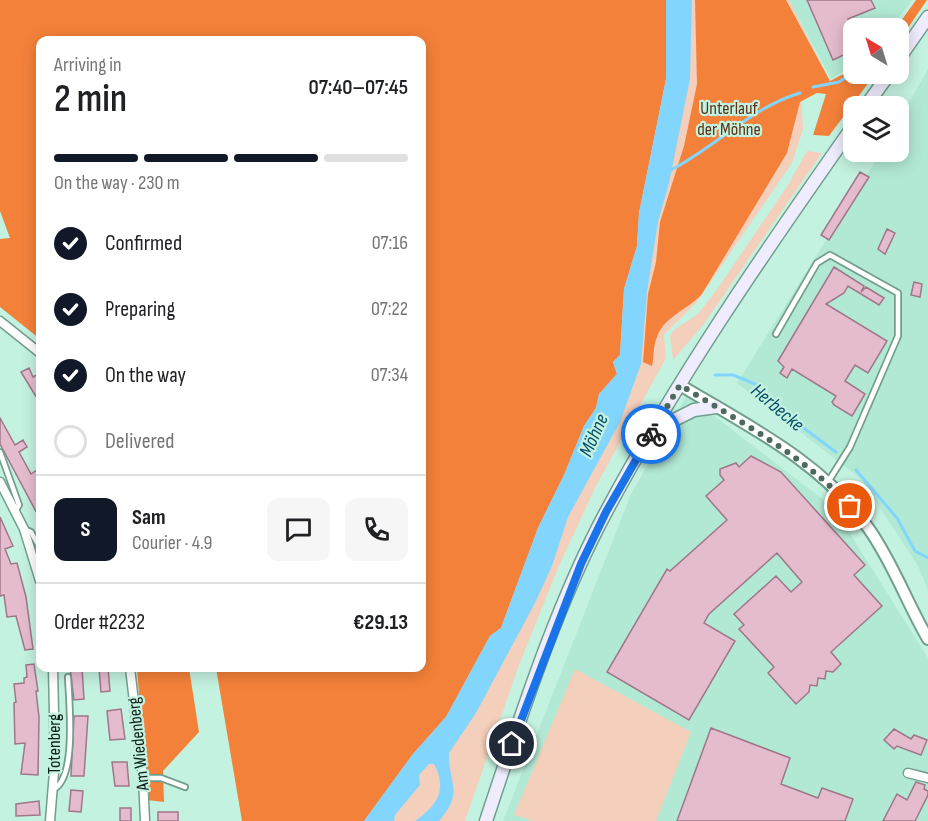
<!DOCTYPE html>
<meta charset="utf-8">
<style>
body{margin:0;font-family:"Sofia Sans Condensed",sans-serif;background:#f6f6f6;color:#202124;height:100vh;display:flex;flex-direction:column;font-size:22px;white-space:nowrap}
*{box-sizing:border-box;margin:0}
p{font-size:20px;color:#757577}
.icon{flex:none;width:33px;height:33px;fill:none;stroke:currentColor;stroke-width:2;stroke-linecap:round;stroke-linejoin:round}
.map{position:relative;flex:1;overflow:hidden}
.sheet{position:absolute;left:36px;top:36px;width:390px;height:636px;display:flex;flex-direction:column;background:#fff;border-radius:12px;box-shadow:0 3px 15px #0003}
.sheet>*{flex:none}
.needle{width:39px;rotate:322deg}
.fabs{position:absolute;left:843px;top:18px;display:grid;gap:12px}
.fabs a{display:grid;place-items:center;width:66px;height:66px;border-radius:12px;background:#fff;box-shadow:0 3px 15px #0003;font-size:30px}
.pin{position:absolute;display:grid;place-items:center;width:51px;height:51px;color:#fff;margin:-26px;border:3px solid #fff;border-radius:50%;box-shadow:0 2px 6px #0007}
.courier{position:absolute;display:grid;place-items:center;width:60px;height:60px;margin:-30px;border:4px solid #1a73e8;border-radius:50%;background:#fff;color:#222;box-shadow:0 2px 8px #0007}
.head em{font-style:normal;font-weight:600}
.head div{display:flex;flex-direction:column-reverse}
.head{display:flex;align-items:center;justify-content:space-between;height:102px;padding:0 18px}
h1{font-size:39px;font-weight:600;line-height:45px}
.bar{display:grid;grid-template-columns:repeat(4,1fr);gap:9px 6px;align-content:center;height:72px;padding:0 18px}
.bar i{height:8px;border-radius:4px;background:#e0e0e0}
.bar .current{background:#111827}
.bar p{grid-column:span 4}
.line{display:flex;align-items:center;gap:15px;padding:0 18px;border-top:2px solid #e0e0e0}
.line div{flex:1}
.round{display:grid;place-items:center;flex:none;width:63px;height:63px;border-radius:12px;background:#f6f6f6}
ol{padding:0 18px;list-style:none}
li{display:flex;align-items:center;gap:18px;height:66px}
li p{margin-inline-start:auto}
li .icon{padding:6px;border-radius:50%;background:#111827;color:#fff;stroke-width:4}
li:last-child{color:#757577}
li i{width:33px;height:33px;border:3px solid #e0e0e0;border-radius:50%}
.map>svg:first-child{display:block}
.built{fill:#b2e9d4}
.green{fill:#f4cfbb}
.forest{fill:#f48139}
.water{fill:#82d6fd}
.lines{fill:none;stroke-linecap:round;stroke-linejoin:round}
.stream{stroke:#82d6fd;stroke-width:3}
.building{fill:#e5bcce;stroke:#9e7789;stroke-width:1.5}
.service-casing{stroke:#729e8e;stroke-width:8}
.minor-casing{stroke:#729e8e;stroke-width:11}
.tertiary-casing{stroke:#729e8e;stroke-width:14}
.secondary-casing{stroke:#729e8e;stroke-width:15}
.service{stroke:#fff;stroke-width:4.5}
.minor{stroke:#fff;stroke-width:8}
.tertiary{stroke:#fff;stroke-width:10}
.secondary{stroke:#efedfd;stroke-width:12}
.done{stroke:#4e6a5f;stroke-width:6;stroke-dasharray:0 10.8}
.route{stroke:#1a73e8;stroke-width:8}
.labels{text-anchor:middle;stroke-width:4.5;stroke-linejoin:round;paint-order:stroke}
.park-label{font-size:18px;fill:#5e3014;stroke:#c4f2e0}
.street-label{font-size:18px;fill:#0e201a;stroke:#c4f2e0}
.water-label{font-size:20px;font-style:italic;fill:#07506a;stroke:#c4f2e0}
</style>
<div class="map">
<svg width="928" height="821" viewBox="0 0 928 821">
<rect width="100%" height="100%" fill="#c4f2e0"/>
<!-- built -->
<path class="built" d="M789 0H912L891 28H854L853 65 831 79Z
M928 69V590L918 566 861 479 737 383 881 152H898L899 120Z
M687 395 834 508 928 658V821H503L631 494Z"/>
<!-- green -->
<path class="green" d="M660 0H789L828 77 812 86 801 96 803 129 792 163 696 303 664 335 666 358 595 488 558 568 519 665 465 821H341L418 699Z
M807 151 822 153 703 325 673 360 670 336 674 330 698 314 718 288 788 185Z
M575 669 691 732 656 821H533L514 815Z"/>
<!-- forest -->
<path class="forest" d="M0 0H666V79L639 213 637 246 624 289 620 355 613 362 617 374 599 394 596 408 584 426 564 475 538 528 501 628 490 636 446 717 413 754 364 821H242L216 668H422V40H40V339L0 307V239L10 238 0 211Z
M695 0H786L830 81 853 69 854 74H875L829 136 813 135 826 94 817 93 800 102 787 153 702 294C688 310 664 316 657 337 653 346 654 357 652 366L643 362 648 294 656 262 660 222 684 146 697 84Z
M916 0H927L899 41 898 28H896Z
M137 668H189L199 732 163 771 164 802 147 800Z"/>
<!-- water -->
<path class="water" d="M666 0H692L690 79 669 183 658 222 647 292 641 364 620 422 568 517 552 566 535 603 476 713 449 753C448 784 465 791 439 821H415C437 806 448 790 434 764H429L419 775 420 785 395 815 394 821H364L413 754 446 717 490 636 501 628 538 528 564 475 584 426 596 408 599 394 617 374 613 362 620 355 624 289 637 246 639 213 666 79Z"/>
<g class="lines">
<!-- stream -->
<path class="stream" d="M895 28 901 20
M813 87 839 82 854 72
M671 170C716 147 750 108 800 93
M715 375H733L755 384 771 404 836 452
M856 470 897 518 915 551 928 558"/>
</g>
<!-- building -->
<path class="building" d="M807 0H871L875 8 848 19 854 32V50L833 60Z
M860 172 869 177 829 240 821 235Z
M887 229 895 233 885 254 878 249Z
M834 267 864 286 861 292 866 287 884 298 879 305 848 286 844 293 826 304 887 341 868 373 855 365 845 381 865 394 852 416 834 405 832 402 836 396 792 369 787 378 780 373 784 367 778 361Z
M914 282 922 284 920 297 911 295Z
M29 368 33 377 40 373V403L21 372Z
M0 418 15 445 23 440 27 447 19 452 31 474 40 468V519L0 444Z
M751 456 781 472 865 565 854 575 882 606 831 652 841 664 833 672 826 671 825 679 818 678 817 686 810 685 809 692 796 704 768 673 774 667 739 629 744 625 734 614 776 576 791 592 802 582 777 553 709 614 704 623 735 641 689 720 607 672 667 569 670 571 727 520 706 496 724 480 720 475V469L736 463 739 467Z
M0 517 13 546 5 549 11 564 17 563 26 597 33 649 25 650 16 616 7 617 4 595 0 596Z
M34 664 38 691H36L39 717 38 775 21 774 25 743 15 744 14 703 16 702 14 684 24 683V678L27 677 26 665Z
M70 668H82L84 699 74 700Z
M99 668H108L110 691 101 692Z
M121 709 125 739 110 740 107 711Z
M74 716H88L84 776H71Z
M711 728 790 758 781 784 818 798 822 788 853 799 845 821H677Z
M894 729 911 739 914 735 927 740 921 755 897 746 894 749 884 740Z
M112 762H127L129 786H115Z
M916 782 925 785 924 789 928 791V795L915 821H883L897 794 907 800Z
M71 790 83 791 81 812 69 811Z
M39 801 40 815 16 816V804Z
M120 808H131V821H120Z
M158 812H178V821H158Z"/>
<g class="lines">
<!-- service casing -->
<g class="service-casing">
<path id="service" d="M776 334 817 263 830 255 898 293V336L850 447 828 482
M0 452 19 505 16 510
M24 529 31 532 40 548
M143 778H161L185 787
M54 789C77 777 69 701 68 677"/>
</g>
<!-- minor casing -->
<g class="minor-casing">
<path id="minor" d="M0 321 40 353
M0 482 24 529 40 581
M130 668 143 778 145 821
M908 773 928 778
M50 821 55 760 53 668"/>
</g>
<!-- tertiary casing -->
<g class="tertiary-casing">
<path id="tertiary" d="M680 385C748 426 823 462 869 529 893 563 907 603 928 639"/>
</g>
<!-- secondary casing -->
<g class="secondary-casing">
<path id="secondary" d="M898 60 928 17
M866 106 889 74
M654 430 694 410 716 407
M486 821C520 719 555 607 606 512 678 377 766 250 854 125"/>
</g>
<!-- service -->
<use href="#service" class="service"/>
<!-- minor -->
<use href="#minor" class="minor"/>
<!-- tertiary -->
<use href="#tertiary" class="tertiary"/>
<!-- secondary -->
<use href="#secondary" class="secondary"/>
</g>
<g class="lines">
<!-- done -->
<path class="done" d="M651 434 680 385C740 422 802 454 850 506"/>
<!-- route -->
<path class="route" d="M512 744 581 564 606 512 651 434"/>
</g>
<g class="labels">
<!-- park labels -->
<g class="park-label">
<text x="729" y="114">Unterlauf<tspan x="729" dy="21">der Möhne</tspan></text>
</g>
<!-- street labels -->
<g class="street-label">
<text transform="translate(54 744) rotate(-90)" y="6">Totenberg</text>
<text transform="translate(138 744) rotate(-96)" y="6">Am Wiedenberg</text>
</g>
<!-- water labels -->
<g class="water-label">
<text transform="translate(778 407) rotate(40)" y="7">Herbecke</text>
<text transform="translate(593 435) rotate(-66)" y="7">Möhne</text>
</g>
</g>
</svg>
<div class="fabs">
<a><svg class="needle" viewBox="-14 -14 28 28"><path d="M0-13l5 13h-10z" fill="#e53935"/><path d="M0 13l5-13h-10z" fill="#757577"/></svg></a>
<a><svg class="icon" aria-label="layers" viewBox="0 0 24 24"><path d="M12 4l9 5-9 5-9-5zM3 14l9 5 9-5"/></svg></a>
</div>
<div class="pin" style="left:850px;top:506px;background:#ea580c"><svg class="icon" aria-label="bag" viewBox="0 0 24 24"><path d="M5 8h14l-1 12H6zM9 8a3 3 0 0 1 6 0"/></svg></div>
<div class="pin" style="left:512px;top:744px;background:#1f2937"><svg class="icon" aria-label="home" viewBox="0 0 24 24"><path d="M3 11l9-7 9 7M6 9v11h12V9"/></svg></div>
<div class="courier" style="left:651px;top:434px"><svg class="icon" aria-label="bike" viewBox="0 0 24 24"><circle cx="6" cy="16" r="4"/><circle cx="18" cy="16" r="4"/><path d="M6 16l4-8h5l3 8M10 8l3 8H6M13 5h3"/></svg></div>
<section class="sheet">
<div class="head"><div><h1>2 min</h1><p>Arriving in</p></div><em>07:40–07:45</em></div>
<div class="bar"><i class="current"></i><i class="current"></i><i class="current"></i><i></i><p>On the way · 230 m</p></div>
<ol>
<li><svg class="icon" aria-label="check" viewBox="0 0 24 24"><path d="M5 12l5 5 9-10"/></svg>Confirmed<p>07:16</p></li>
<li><svg class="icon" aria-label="check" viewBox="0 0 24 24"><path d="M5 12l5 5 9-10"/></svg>Preparing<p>07:22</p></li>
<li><svg class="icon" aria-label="check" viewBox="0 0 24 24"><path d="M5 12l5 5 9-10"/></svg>On the way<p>07:34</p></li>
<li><i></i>Delivered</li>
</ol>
<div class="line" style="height:108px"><b class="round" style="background:#111827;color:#fff">S</b><div><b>Sam</b><p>Courier · 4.9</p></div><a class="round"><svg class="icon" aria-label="chat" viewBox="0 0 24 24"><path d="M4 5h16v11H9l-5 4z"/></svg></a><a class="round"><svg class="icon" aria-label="phone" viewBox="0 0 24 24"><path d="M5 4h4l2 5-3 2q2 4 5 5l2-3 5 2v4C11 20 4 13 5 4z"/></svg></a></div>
<div class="line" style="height:78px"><div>Order #2232</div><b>€29.13</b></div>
</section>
</div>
